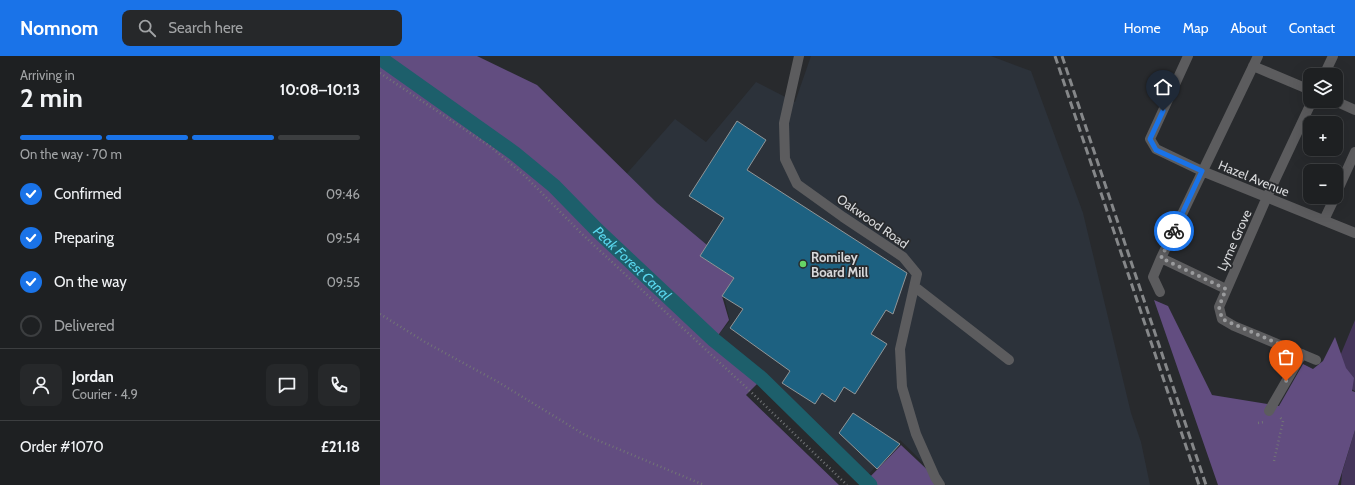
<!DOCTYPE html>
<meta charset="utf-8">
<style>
body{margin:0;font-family:Cabin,sans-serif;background:#26282a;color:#f1f3f6;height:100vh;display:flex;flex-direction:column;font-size:15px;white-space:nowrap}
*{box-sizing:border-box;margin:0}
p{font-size:13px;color:#a1a3a5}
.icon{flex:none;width:22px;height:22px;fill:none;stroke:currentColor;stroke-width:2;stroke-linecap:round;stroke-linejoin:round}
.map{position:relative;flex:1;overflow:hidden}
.drawer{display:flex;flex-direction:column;background:#1e2022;width:380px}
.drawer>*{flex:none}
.fabs{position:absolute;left:923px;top:12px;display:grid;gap:8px}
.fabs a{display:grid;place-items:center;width:40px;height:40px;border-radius:8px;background:#1e2022;box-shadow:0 4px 16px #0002,0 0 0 1px #3c3e40;font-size:20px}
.pin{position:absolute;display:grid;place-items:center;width:34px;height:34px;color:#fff;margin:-41px -17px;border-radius:50% 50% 50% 0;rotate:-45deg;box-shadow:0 0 4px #0007}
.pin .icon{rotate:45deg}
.courier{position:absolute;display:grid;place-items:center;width:40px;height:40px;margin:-20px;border:3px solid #1a73e8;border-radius:50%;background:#fff;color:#222;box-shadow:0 1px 5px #0007}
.overview em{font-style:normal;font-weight:700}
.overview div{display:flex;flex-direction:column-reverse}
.overview{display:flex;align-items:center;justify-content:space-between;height:68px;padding:0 20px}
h1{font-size:26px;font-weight:700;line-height:30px}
.bar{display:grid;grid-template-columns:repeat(4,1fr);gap:6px 4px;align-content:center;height:48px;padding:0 20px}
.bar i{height:5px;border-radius:3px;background:#3c3e40}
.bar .on{background:#1a73e8}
.bar p{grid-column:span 4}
.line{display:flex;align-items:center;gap:10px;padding:0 20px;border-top:1px solid #3c3e40}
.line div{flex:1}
.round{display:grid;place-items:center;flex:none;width:42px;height:42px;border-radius:8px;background:#26282a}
ol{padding:0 20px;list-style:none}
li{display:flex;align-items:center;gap:12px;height:44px}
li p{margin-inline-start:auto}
li .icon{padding:4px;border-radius:50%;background:#1a73e8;color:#fff;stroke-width:4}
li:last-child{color:#a1a3a5}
li i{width:22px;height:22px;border:2px solid #3c3e40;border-radius:50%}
header{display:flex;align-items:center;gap:24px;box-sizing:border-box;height:56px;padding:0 20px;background:#1a73e8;color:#fff}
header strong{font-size:19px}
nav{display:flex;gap:22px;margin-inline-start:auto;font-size:14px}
.search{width:280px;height:36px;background:#26282a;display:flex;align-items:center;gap:10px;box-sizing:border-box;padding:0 14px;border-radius:8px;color:#a1a3a5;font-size:15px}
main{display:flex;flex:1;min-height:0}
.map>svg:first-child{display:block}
.built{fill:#2c323a}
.green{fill:#44355a}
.forest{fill:#624d80}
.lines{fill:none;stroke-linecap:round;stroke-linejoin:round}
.canal{stroke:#1d5f6b;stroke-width:15}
.building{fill:#1d6181;stroke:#919698}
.path{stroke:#727476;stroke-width:2.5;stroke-dasharray:1 3;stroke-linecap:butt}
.minor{stroke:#5c5c5e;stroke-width:10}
.rail{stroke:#858789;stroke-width:3;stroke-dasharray:8 4;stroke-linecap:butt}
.done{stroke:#9a9b9d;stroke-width:4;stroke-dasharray:0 7.2}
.route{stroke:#1a73e8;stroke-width:5}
.poi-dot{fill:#67d465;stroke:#282a2d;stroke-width:1.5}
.labels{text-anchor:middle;stroke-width:3.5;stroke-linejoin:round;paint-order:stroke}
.street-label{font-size:13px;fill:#d7d8da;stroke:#282a2d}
.poi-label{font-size:13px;font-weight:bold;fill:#d7d8da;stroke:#282a2d;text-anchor:start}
.water-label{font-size:14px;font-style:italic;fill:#59d6ed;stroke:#282a2d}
</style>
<header>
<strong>Nomnom</strong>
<div class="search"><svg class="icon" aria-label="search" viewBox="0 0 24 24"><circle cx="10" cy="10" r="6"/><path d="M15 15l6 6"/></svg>Search here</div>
<nav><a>Home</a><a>Map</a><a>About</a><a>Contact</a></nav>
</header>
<main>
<section class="drawer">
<div class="overview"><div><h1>2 min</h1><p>Arriving in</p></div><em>10:08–10:13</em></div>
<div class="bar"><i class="on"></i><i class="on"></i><i class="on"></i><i></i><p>On the way · 70 m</p></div>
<ol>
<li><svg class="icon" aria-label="check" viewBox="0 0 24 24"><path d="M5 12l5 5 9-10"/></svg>Confirmed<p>09:46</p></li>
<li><svg class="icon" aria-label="check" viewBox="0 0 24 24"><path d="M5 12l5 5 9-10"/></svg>Preparing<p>09:54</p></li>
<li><svg class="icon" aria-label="check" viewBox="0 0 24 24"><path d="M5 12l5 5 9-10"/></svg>On the way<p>09:55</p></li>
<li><i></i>Delivered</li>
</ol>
<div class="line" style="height:72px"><a class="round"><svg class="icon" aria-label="person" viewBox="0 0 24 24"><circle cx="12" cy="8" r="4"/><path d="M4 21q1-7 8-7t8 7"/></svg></a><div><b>Jordan</b><p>Courier · 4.9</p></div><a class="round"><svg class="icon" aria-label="chat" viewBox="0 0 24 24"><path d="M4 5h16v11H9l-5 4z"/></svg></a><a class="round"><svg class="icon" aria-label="phone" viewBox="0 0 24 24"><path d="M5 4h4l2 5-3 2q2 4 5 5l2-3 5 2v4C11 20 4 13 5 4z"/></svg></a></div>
<div class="line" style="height:52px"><div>Order #1070</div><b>£21.18</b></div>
</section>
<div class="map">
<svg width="975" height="429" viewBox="0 0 975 429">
<rect width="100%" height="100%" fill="#282a2d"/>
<!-- built -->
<path class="built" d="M431 0H611L651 15 703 157 751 357 761 386 770 429H566L520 384 487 420 376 314 334 284 350 265 344 240 357 221 331 194 242 123 295 63 326 86 376 26 415 46Z"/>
<!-- green -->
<path class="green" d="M975 264V335L951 322Z
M975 374V429H961L962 417Z"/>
<!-- forest -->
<path class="forest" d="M0 0H97L157 29 277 147 327 189 320 200 354 222 342 240 349 264 334 285 382 323 366 339 459 429H0Z
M774 244 788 250 832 339 899 350 923 308 933 313 943 305 955 281 966 312 974 322 972 335 975 336V374L958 429H838Z
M521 389 555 421 560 429H490L486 425Z"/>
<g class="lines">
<!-- canal -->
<path class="canal" id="s1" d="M0 2 134 97 174 130 217 174 334 284 382 323 490 429"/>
</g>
<!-- building -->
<path class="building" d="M357 65 386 84 367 114 527 217 513 258 506 254 491 278 507 288 475 338 464 331 455 346 442 337 435 348 402 327 410 315 350 272 363 253 342 240 354 222 320 200 344 162 309 140Z
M473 357 520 388 497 413 459 377Z"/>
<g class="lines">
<!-- path -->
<path class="path" d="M0 17 111 91 146 121 202 178 369 334 467 429
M0 258 45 286 118 326 205 379 324 429
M878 367 884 366
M894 405 903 365 899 360"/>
<!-- minor -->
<path class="minor" d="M419 0 404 67 405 103 417 128 463 161 523 201 537 218 520 293 522 331 536 378 555 421 560 429
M808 0 770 83 776 93 822 115 975 177
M873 10 930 34
M944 19 953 0
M932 45 887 141 839 251 842 263 854 270 936 304
M955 45 975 54
M956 138 975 96
M944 164 955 141
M535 231 629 304
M846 233 781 202 878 0
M780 236 773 221 781 202
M889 355 922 298"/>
<!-- rail -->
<path class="rail" d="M675 0 819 429
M682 0 826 429"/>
</g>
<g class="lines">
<!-- done -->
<path class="done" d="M794 175 781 202 846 233 839 251 842 263 922 298 906 325"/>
<!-- route -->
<path class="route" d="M783 55 770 83 776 94 822 115 794 175"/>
</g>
<!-- markers -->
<circle class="poi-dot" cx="423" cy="208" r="4"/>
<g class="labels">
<!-- street labels -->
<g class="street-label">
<text transform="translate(874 122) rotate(22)" y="5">Hazel Avenue</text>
<text transform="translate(493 165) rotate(35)" y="5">Oakwood Road</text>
<text transform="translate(854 184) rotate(-66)" y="5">Lyme Grove</text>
</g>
<!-- poi labels -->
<g class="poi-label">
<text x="431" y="206">Romiley<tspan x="431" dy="15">Board Mill</tspan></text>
</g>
<!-- water labels -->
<g class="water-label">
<text dy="5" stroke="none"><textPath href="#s1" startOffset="326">Peak Forest Canal</textPath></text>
</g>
</g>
</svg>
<div class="fabs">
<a><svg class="icon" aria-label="layers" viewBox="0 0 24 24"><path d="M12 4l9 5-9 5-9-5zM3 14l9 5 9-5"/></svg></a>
<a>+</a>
<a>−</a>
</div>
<div class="pin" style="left:906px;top:325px;background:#ea580c"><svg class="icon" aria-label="bag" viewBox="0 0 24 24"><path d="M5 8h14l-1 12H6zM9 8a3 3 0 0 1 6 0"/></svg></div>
<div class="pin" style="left:783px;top:55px;background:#1f2937"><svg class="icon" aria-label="home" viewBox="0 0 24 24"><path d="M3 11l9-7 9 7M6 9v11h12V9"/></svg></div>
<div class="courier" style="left:794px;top:175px"><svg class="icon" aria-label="bike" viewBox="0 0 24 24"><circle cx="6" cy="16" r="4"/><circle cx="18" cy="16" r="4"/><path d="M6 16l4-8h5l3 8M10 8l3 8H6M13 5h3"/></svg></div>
</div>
</main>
